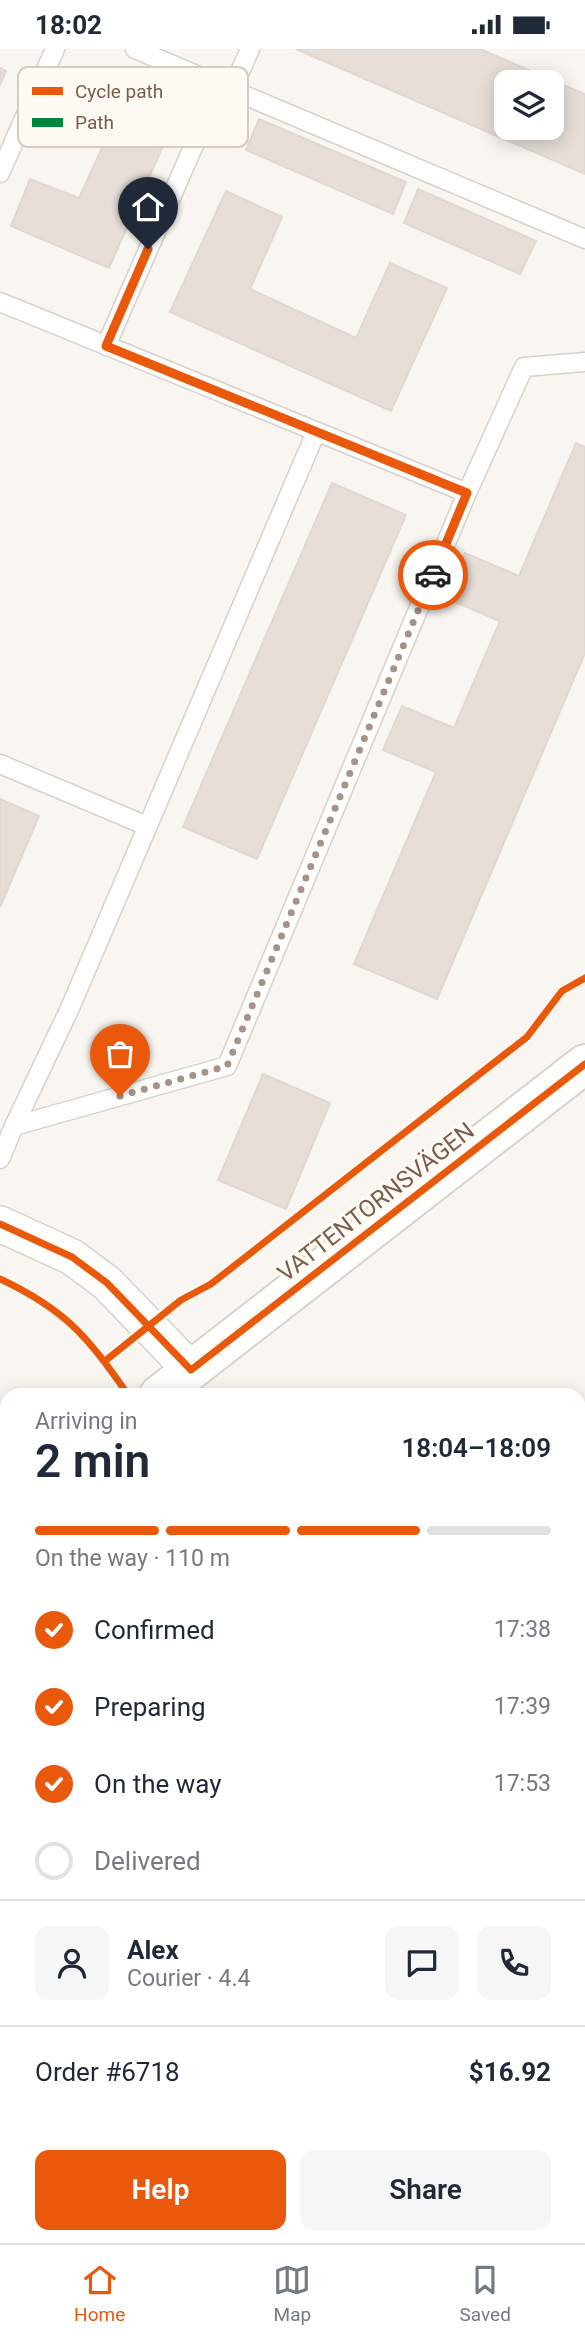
<!DOCTYPE html>
<meta charset="utf-8">
<style>
body{margin:0;font-family:Roboto,sans-serif;background:#f6f6f7;color:#1f2937;height:100vh;display:flex;flex-direction:column;font-size:26px;white-space:nowrap}
*{box-sizing:border-box;margin:0}
p{font-size:23px;color:#747a83}
.icon{flex:none;width:38px;height:38px;fill:none;stroke:currentColor;stroke-width:2;stroke-linecap:round;stroke-linejoin:round}
.map{position:relative;flex:1;overflow:hidden}
.side{position:absolute;left:0px;top:1339px;width:586px;height:856px;display:flex;flex-direction:column;background:#fff;border-radius:21px 21px 0 0;box-shadow:0 4px 18px #0003}
.side>*{flex:none}
.buttons{position:absolute;left:494px;top:21px;display:grid;gap:14px}
.buttons a{display:grid;place-items:center;width:70px;height:70px;border-radius:14px;background:#fff;box-shadow:0 4px 18px #0003;font-size:35px}
.pin{position:absolute;display:grid;place-items:center;width:60px;height:60px;color:#fff;margin:-72px -30px;border-radius:50% 50% 50% 0;rotate:-45deg;box-shadow:0 0 7px #0007}
.pin .icon{rotate:45deg}
.courier{position:absolute;display:grid;place-items:center;width:70px;height:70px;margin:-35px;border:5px solid #ea580c;border-radius:50%;background:#fff;color:#222;box-shadow:0 2px 9px #0007}
.overview em{font-style:normal;font-weight:600}
.overview div{display:flex;flex-direction:column-reverse}
.overview{display:flex;align-items:center;justify-content:space-between;height:119px;padding:0 35px}
h1{font-size:46px;font-weight:600;line-height:52px}
.bar{display:grid;grid-template-columns:repeat(4,1fr);gap:10px 7px;align-content:center;height:84px;padding:0 35px}
.bar i{height:9px;border-radius:5px;background:#e0e1e3}
.bar .selected{background:#ea580c}
.bar p{grid-column:span 4}
.line{display:flex;align-items:center;gap:18px;padding:0 35px;border-top:2px solid #e0e1e3}
.line div{flex:1}
.round{display:grid;place-items:center;flex:none;width:74px;height:74px;border-radius:14px;background:#f6f6f7}
ol{padding:0 35px;list-style:none}
li{display:flex;align-items:center;gap:21px;height:77px}
li p{margin-inline-start:auto}
li .icon{padding:7px;border-radius:50%;background:#ea580c;color:#fff;stroke-width:4}
li:last-child{color:#747a83}
li i{width:38px;height:38px;border:4px solid #e0e1e3;border-radius:50%}
.primary-button{display:flex;gap:14px;margin-top:auto;padding:14px 35px}
.primary-button a{flex:1;height:80px;border-radius:14px;background:#ea580c;color:#fff;font-size:28px;font-weight:600;line-height:80px;text-align:center}
.primary-button a+a{background:#f6f6f7;color:#1f2937}
.status{display:flex;justify-content:space-between;align-items:center;height:49px;padding:0 35px;background:#fff;direction:ltr}
.status svg{height:19px;fill:currentColor}
.tabs{display:flex;justify-content:space-around;align-items:center;height:98px;border-top:2px solid #e0e1e3;background:#fff;font-size:19px;color:#747a83}
.tabs a{display:grid;justify-items:center;gap:4px}
.tabs .selected{color:#ea580c}
.map>svg:first-child{display:block}
.building{fill:#e6ded7;stroke:#e2d8d2;stroke-width:2;fill-rule:evenodd}
.lines{fill:none;stroke-linecap:round;stroke-linejoin:round}
.lane-casing{stroke:#d7d1cb;stroke-width:21}
.street-casing{stroke:#d7d1cb;stroke-width:38}
.secondary-casing{stroke:#d9d2cb;stroke-width:42}
.lane{stroke:#fefefd;stroke-width:18}
.street{stroke:#fefefd;stroke-width:35}
.secondary{stroke:#fefefd;stroke-width:38}
.rail-casing{stroke:#e6e3e7;stroke-width:8}
.rail{stroke:#fffaf3;stroke-width:5;stroke-dasharray:16;stroke-linecap:butt}
.quiet{stroke:#00873e;stroke-width:5;stroke-dasharray:10 5;stroke-linecap:butt}
.cycleway-casing{stroke:#fffaf3;stroke-width:11}
.cycleway{stroke:#e8590c;stroke-width:7}
.done{stroke:#a69286;stroke-width:7;stroke-dasharray:0 12.6}
.route{stroke:#ea580c;stroke-width:9}
.labels{text-anchor:middle;stroke-width:6;stroke-linejoin:round;paint-order:stroke}
.street-label{font-size:24px;fill:#7a5c4d;stroke:#fffaf3}
.key{fill:#fffaf3;stroke:#d7cbc1;stroke-width:2}
.key-label{font-size:19px;fill:#7a5c4d}
</style>
<div class="status"><b>18:02</b><svg viewBox="0 0 49 12"><path d="M0 12V9h3v3zM5 12V6h3v6zM10 12V3h3v9zM15 12V0h3v12zM26 1h20v11H26zM47 4h2v5h-2z"/></svg></div>
<div class="map">
<svg width="585" height="2194" viewBox="0 0 585 2194">
<rect width="100%" height="100%" fill="#f9f5f0"/>
<!-- building -->
<path class="building" d="M296 0H480L585 45V125ZM506 33H551V79H506Z
M0 19 6 22 0 36Z
M117 66 167 88 109 219 11 177 30 130 79 149Z
M259 70 406 133 393 165 246 101Z
M418 140 536 192 520 225 404 174Z
M226 142 282 168 250 240 356 289 390 214 447 239 391 362 170 263Z
M576 394 585 398V604L437 950 354 915 436 723 383 701 402 657 454 679 500 572 445 549 465 504 519 527Z
M332 434 406 466 257 810 183 778Z
M0 750 39 767 0 858Z
M263 1025 330 1054 286 1160 218 1131Z"/>
<g class="lines">
<!-- lane casing -->
<g class="lane-casing">
<path id="lane" d="M135 0 585 190
M0 124 55 0
M0 253 467 444
M106 297 208 64 232 41 250 0
M0 715 147 777
M14 1077 70 959 316 383
M0 1110 14 1077 227 1017 467 444 524 318 585 313"/>
</g>
<!-- street casing -->
<g class="street-casing">
<path id="street" d="M0 1175 72 1208 107 1234 191 1321"/>
</g>
<!-- secondary casing -->
<g class="secondary-casing">
<path id="secondary" d="M159 1346 585 1015
M0 1469 7 1464"/>
</g>
<!-- lane -->
<use href="#lane" class="lane"/>
<!-- street -->
<use href="#street" class="street"/>
<!-- secondary -->
<use href="#secondary" class="secondary"/>
<!-- rail casing -->
<g class="rail-casing">
<path id="rail" d="M579 1715 585 1712
M0 1972 7 1968"/>
</g>
<!-- rail -->
<use href="#rail" class="rail"/>
<!-- quiet -->
<path class="quiet" d="M0 1506 7 1500
M579 1883 585 1878
M306 2194 309 2188"/>
<!-- cycleway casing -->
<g class="cycleway-casing">
<path id="cycleway" d="M0 1175 72 1208 107 1234 191 1321 585 1015
M0 1230C64 1260 89 1288 128 1346
M105 1312 181 1251 211 1235 527 988 562 942 585 929"/>
</g>
<!-- cycleway -->
<use href="#cycleway" class="cycleway"/>
</g>
<g class="lines">
<!-- done -->
<path class="done" d="M120 1047 227 1017 433 526"/>
<!-- route -->
<path class="route" d="M148 200 106 297 467 444 433 526"/>
</g>
<g class="labels">
<!-- street labels -->
<g class="street-label">
<text transform="translate(376 1153) rotate(-38)" y="8">VATTENTORNSVÄGEN</text>
</g>
</g>
<!-- legend -->
<rect x="18" y="18" width="230" height="80" rx="10" class="key"/>
<rect x="32" y="38" width="31" height="8" fill="#e8590c"/>
<rect x="32" y="69" width="31" height="9" fill="#00873e"/>
<g class="key-label">
<text x="75" y="49">Cycle path</text>
<text x="75" y="80">Path</text>
</g>
</svg>
<div class="buttons">
<a><svg class="icon" aria-label="layers" viewBox="0 0 24 24"><path d="M12 4l9 5-9 5-9-5zM3 14l9 5 9-5"/></svg></a>
</div>
<div class="pin" style="left:120px;top:1047px;background:#ea580c"><svg class="icon" aria-label="bag" viewBox="0 0 24 24"><path d="M5 8h14l-1 12H6zM9 8a3 3 0 0 1 6 0"/></svg></div>
<div class="pin" style="left:148px;top:200px;background:#1f2937"><svg class="icon" aria-label="home" viewBox="0 0 24 24"><path d="M3 11l9-7 9 7M6 9v11h12V9"/></svg></div>
<div class="courier" style="left:433px;top:526px"><svg class="icon" aria-label="car" viewBox="0 0 24 24"><path d="M5 17H2v-5l4-1 3-4h7l3 4 3 1v5h-3M9 17h6M6 11h13"/><circle cx="7" cy="17" r="2"/><circle cx="17" cy="17" r="2"/></svg></div>
<section class="side">
<div class="overview"><div><h1>2 min</h1><p>Arriving in</p></div><em>18:04–18:09</em></div>
<div class="bar"><i class="selected"></i><i class="selected"></i><i class="selected"></i><i></i><p>On the way · 110 m</p></div>
<ol>
<li><svg class="icon" aria-label="check" viewBox="0 0 24 24"><path d="M5 12l5 5 9-10"/></svg>Confirmed<p>17:38</p></li>
<li><svg class="icon" aria-label="check" viewBox="0 0 24 24"><path d="M5 12l5 5 9-10"/></svg>Preparing<p>17:39</p></li>
<li><svg class="icon" aria-label="check" viewBox="0 0 24 24"><path d="M5 12l5 5 9-10"/></svg>On the way<p>17:53</p></li>
<li><i></i>Delivered</li>
</ol>
<div class="line" style="height:126px"><a class="round"><svg class="icon" aria-label="person" viewBox="0 0 24 24"><circle cx="12" cy="8" r="4"/><path d="M4 21q1-7 8-7t8 7"/></svg></a><div><b>Alex</b><p>Courier · 4.4</p></div><a class="round"><svg class="icon" aria-label="chat" viewBox="0 0 24 24"><path d="M4 5h16v11H9l-5 4z"/></svg></a><a class="round"><svg class="icon" aria-label="phone" viewBox="0 0 24 24"><path d="M5 4h4l2 5-3 2q2 4 5 5l2-3 5 2v4C11 20 4 13 5 4z"/></svg></a></div>
<div class="line" style="height:91px"><div>Order #6718</div><b>$16.92</b></div>
<div class="primary-button"><a>Help</a><a>Share</a></div>
</section>
</div>
<nav class="tabs">
<a class="selected"><svg class="icon" aria-label="home" viewBox="0 0 24 24"><path d="M3 11l9-7 9 7M6 9v11h12V9"/></svg>Home</a>
<a><svg class="icon" aria-label="map" viewBox="0 0 24 24"><path d="M3 6l6-2 6 2 6-2v14l-6 2-6-2-6 2zM9 4v14M15 6v14"/></svg>Map</a>
<a><svg class="icon" aria-label="saved" viewBox="0 0 24 24"><path d="M7 4h10v16l-5-4-5 4z"/></svg>Saved</a>
</nav>
